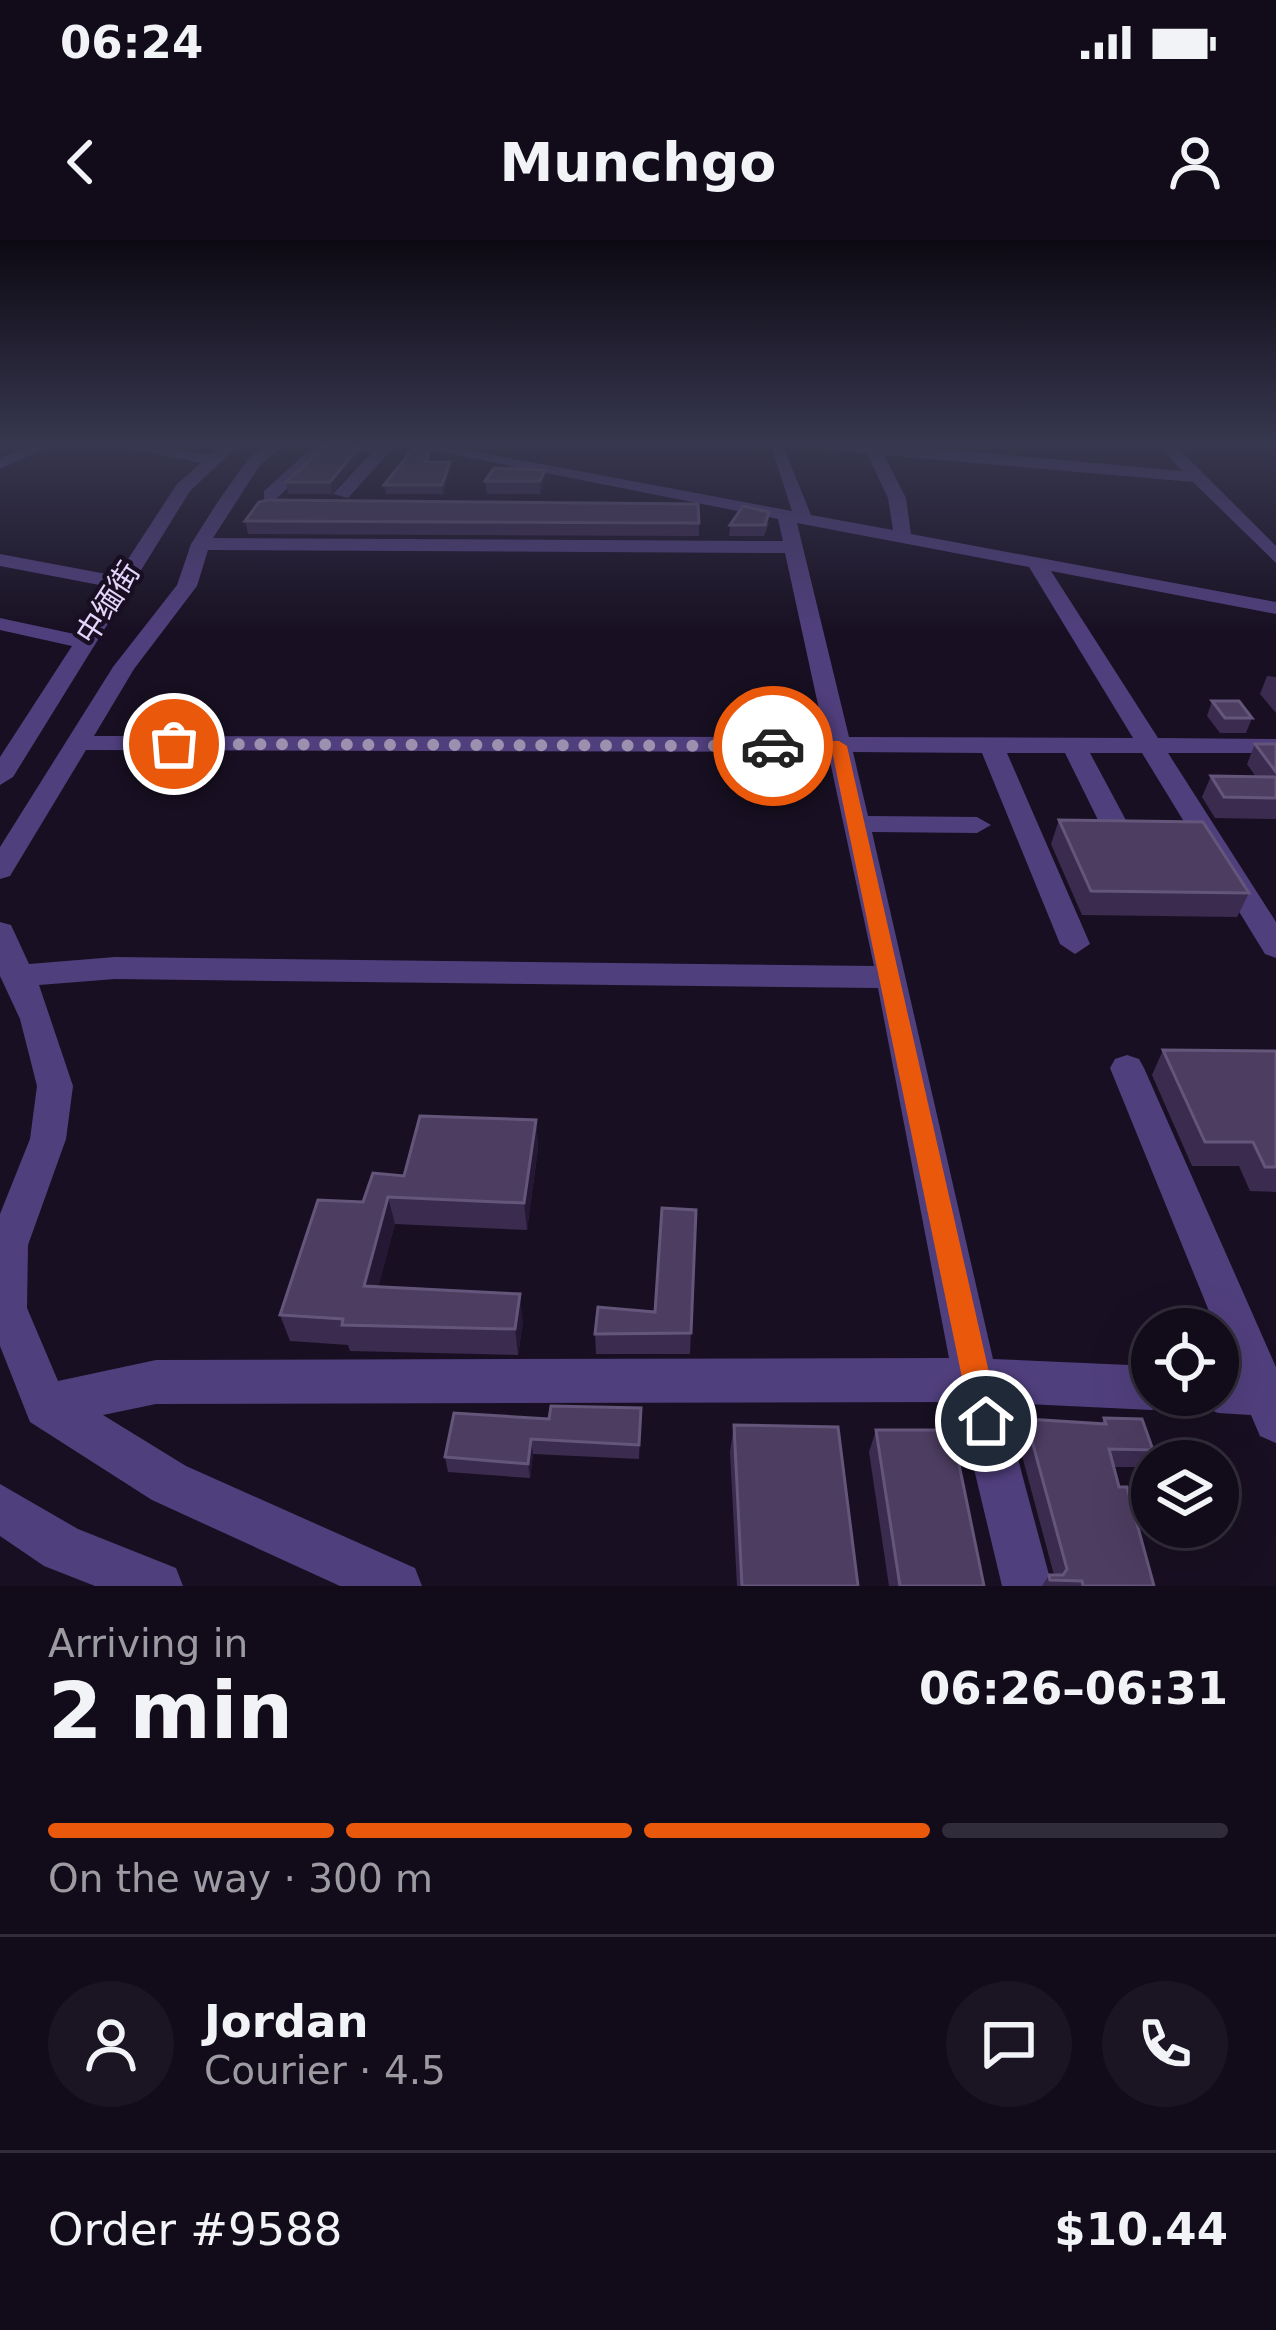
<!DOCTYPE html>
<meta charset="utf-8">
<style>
body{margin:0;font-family:"DejaVu Sans","Noto Sans SC",sans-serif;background:#1b1523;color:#f1f3f6;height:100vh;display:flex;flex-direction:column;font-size:45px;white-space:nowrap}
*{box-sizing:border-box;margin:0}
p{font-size:39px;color:#9c9ba2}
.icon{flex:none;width:66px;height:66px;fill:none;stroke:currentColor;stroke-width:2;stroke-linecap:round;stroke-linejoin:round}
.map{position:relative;height:1346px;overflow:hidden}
.drawer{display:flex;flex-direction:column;background:#120c1a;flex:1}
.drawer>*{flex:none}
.buttons{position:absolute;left:1131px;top:1068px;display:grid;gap:24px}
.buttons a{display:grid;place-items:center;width:108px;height:108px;border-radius:50%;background:#120c1a;box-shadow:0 12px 48px #0002,0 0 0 3px #312c39;font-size:60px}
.pin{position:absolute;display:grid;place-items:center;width:102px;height:102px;color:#fff;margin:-51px;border:6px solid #fff;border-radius:50%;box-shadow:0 3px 12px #0007}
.courier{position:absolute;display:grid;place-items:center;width:120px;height:120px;margin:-60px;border:9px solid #ea580c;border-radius:50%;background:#fff;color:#222;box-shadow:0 3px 15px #0007}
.head em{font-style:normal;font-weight:700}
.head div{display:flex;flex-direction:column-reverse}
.head{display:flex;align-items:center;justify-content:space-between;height:204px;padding:0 48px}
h1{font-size:78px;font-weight:700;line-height:90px}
.bar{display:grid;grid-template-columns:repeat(4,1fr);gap:18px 12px;align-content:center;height:144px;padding:0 48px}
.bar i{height:15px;border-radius:9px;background:#312c39}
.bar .selected{background:#ea580c}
.bar p{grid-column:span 4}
.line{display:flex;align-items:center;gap:30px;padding:0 48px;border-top:3px solid #312c39}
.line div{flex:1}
.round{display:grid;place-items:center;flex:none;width:126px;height:126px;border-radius:63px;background:#1b1523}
.status{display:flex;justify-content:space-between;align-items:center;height:84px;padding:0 60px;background:#120c1a;direction:ltr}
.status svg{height:33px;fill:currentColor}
header{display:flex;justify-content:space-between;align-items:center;height:156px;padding:0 48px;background:#120c1a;font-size:54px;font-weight:700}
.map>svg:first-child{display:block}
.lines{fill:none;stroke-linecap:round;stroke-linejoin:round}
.minor{fill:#503f7d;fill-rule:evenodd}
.wall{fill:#3b2b4f}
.shaded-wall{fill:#251835}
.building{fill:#4d3d61;stroke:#64557a;stroke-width:3}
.route{fill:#ea580c}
.done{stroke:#9c90af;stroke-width:12;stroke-dasharray:0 21.6}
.labels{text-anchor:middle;stroke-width:9;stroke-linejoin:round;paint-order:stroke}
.far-street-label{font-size:30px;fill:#e3d5fb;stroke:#181022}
</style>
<div class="status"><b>06:24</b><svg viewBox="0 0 49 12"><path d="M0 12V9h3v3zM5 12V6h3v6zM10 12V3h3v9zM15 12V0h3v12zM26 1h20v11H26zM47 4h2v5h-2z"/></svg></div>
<header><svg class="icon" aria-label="back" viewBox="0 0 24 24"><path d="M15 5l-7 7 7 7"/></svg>Munchgo<svg class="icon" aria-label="person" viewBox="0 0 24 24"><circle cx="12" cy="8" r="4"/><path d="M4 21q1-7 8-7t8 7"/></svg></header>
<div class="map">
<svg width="1276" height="1346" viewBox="0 0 1276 1346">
<rect width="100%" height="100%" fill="#181022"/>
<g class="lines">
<!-- minor -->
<path class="minor" d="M35 203H57L0 229V218Z
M104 203H140L210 215 224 203H241L190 251 13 537 0 545V517L72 406 0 390V378L79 395 110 347 0 326V314L117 336 177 244 201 223Z
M269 203H287L260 225 213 298 783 301 778 279 395 203H429L792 271 770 203H878L1182 231 1156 203H1173L1276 306V323L1193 242 884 215 906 258 911 294 1276 362V374L1051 331 1158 498 1276 499V513H1168L1276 682V718L1265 714 1142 513H1090L1128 584 1114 592 1100 584 1065 513H1007L1090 704 1075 714 1060 704 982 513 853 512 868 576 977 577 991 585 977 593 872 592 993 1119 1152 1126V1155H1171L1168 1163 1152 1170 1003 1163 1052 1346H1002L958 1162 156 1164 103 1175 186 1226 415 1328 422 1346H340L152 1260 30 1182 0 1106V974L30 899 37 846 20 779 0 736V682L11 685 29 724 115 717 874 726 828 512 86 510 10 636 0 639V607L113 427 177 345 191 304 217 263 248 219ZM789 204 867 214 888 258 893 290 811 275 784 208ZM797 283 1029 327 1133 498 849 497ZM208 310 785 313 825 497 94 496 134 429 197 346ZM115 739 878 748 949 1118 156 1120 58 1141 27 1068 28 1005 66 899 73 846 39 745Z
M317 203H385L393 208 348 258 333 254 372 212 328 210 276 259H264V251Z
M1127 815 1139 819 1144 828 1276 1127V1203L1260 1196 1251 1175 1218 1173 1202 1166 1197 1155H1218V1129L1233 1130 1110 828 1115 819Z
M0 1244 78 1289 176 1328 183 1346H95L44 1326 0 1296Z"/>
</g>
<!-- wall -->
<path class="wall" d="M430 210V222L451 231 443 254H386L384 245Z
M362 216 332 254H288L286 242Z
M485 241 545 242 540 254H487Z
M245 281 699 283V296L248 294Z
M769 283 764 296H729L730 285Z
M1267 436 1276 437V473L1260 454Z
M1212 461 1252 478 1246 493H1220L1207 476Z
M1255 504H1276V579L1215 578 1202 557 1211 536 1256 537 1247 524Z
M1059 580 1249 653 1237 677 1082 675 1051 604Z
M1163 810 1276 811V952L1250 951 1239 926H1192L1152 835Z
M536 880 538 908 527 990 395 984 378 1046 523 1081 518 1115 350 1111 348 1105 290 1101 280 1075 404 936Z
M696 970 690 1114H596L595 1094 655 1072Z
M641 1168 639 1219 533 1214 530 1238 448 1232 445 1217 549 1179Z
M1104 1178 1153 1210 1140 1227H1114L1119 1247 1154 1346H1042L1049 1335H1054L1017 1197 1026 1179 1101 1184Z
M734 1185 858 1346H737L730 1212Z
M876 1190 984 1346H889L869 1212Z"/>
<!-- shaded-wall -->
<path class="shaded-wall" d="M360 206 362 216 332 254 330 242Z
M450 222 451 231 443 254 442 245Z
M545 230V242L540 254V241Z
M536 880 538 908 527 990 524 963Z
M388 957 395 984 372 1072 364 1046Z
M520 1054 523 1081 518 1115 515 1089Z
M531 1199 533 1214 530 1238 528 1224Z"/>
<!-- building -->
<path class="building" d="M328 204 360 206 330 242H286Z
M412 210H430L425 222H450L442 245H384Z
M494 228 545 230 540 241H485Z
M268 260 698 264 699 283 245 281 259 262Z
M743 266 769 272 765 285H730Z
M1212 461H1239L1252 478H1225Z
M1255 504H1276V532Z
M1211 536 1276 537V558L1224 557Z
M1059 580 1203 582 1249 653 1091 651Z
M1163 810 1276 811V927H1265L1253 902H1205Z
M420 876 536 880 524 963 388 957 364 1046 520 1054 515 1089 342 1085 343 1079 280 1075 318 960 363 962 373 933 404 936Z
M662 968 696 970 691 1093 595 1094 598 1067 655 1072Z
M551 1166 641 1168 639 1205 531 1199 528 1224 445 1217 454 1173 549 1179Z
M1104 1178 1142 1179 1153 1210 1109 1209 1119 1247H1127L1154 1346H1083L1082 1341 1050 1340 1049 1335H1063L1067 1329 1026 1179 1106 1184Z
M734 1185 838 1187 858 1346H742Z
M876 1190H952L984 1346H900Z"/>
<!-- sky -->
<linearGradient id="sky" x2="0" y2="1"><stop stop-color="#0d0913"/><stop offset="0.52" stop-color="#37374f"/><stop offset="1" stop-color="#37374f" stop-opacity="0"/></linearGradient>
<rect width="1276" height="392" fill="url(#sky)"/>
<!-- route -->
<path class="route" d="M839 501 847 506 1000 1181 996 1192 986 1196 975 1192 971 1181 832 511H773L765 506 773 501Z"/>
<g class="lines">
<!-- done -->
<path class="done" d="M174 504 773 506"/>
</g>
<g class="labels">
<!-- far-street labels -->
<g class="far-street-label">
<text transform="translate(108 363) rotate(-57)" y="10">中缅街</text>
</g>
</g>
</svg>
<div class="buttons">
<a><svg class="icon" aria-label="locate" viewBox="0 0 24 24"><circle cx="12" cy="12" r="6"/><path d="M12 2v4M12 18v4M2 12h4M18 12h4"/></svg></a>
<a><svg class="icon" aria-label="layers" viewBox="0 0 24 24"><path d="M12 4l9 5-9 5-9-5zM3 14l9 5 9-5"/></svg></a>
</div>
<div class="pin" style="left:174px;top:504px;background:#ea580c"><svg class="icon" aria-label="bag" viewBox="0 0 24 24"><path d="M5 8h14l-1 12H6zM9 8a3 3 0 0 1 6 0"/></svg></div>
<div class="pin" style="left:986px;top:1181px;background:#1f2937"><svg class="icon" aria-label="home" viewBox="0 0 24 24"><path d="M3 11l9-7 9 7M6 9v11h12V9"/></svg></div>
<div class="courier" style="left:773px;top:506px"><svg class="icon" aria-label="car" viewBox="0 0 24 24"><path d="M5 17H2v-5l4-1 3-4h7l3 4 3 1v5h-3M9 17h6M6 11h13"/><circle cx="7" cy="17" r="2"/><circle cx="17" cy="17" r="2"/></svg></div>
</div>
<section class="drawer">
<div class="head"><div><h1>2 min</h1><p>Arriving in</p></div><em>06:26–06:31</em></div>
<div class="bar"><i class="selected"></i><i class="selected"></i><i class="selected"></i><i></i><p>On the way · 300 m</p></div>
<div class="line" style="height:216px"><a class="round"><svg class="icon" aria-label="person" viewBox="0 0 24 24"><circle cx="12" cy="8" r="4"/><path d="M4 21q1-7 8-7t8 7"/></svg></a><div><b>Jordan</b><p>Courier · 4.5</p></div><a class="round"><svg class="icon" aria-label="chat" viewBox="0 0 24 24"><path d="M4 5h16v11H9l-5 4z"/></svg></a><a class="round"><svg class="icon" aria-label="phone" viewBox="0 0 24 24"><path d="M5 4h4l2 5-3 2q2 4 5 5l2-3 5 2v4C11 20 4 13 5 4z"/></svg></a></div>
<div class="line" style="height:156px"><div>Order #9588</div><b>$10.44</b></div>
</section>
